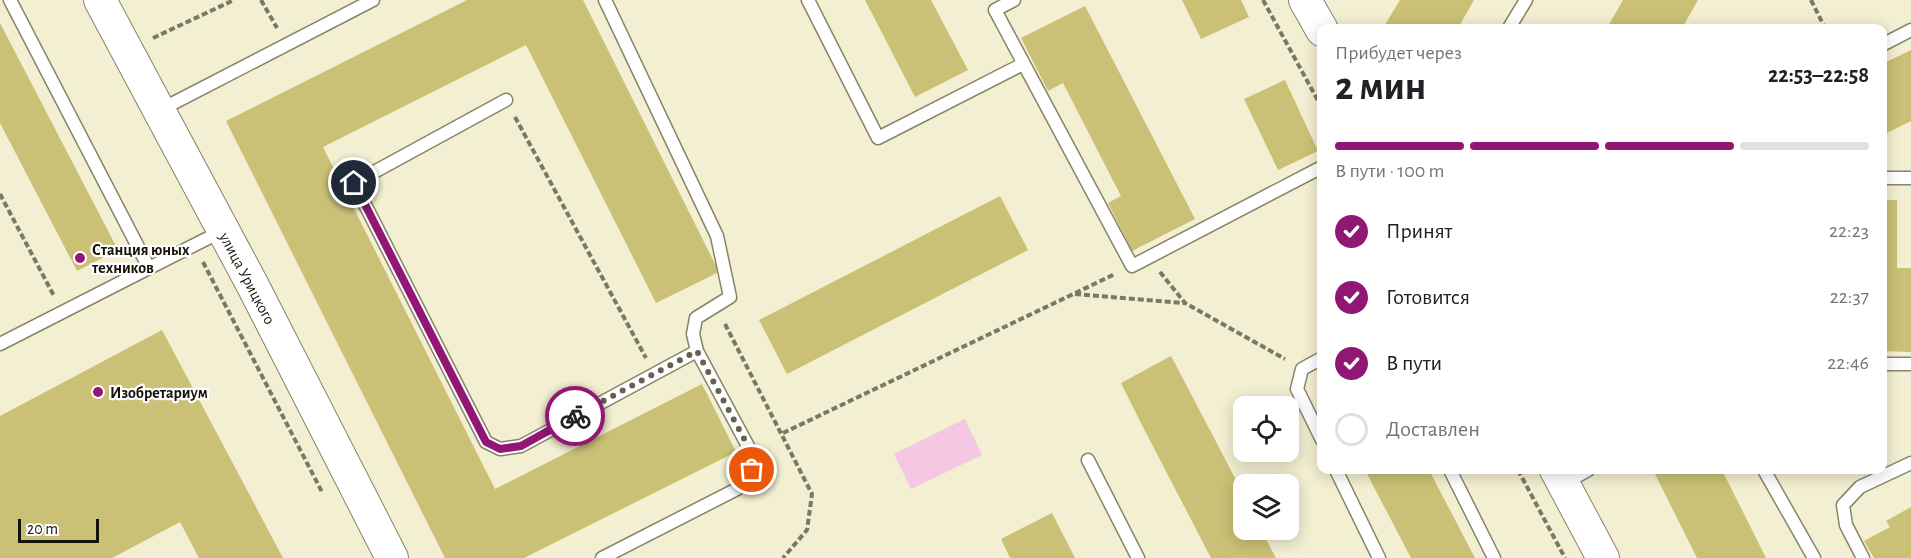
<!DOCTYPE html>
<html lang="ru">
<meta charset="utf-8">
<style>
body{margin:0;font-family:"Alegreya Sans",sans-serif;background:#f2f2f2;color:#202124;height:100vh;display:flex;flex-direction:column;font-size:22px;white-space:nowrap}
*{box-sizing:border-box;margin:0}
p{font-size:20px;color:#757577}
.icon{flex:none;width:33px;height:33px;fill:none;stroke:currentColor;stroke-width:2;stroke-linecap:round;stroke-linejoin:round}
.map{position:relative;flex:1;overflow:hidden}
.sheet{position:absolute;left:1317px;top:24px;width:570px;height:450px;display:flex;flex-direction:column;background:#fff;border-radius:12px;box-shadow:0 3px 15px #0003}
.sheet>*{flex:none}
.controls{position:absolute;left:1233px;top:396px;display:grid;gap:12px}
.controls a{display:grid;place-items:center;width:66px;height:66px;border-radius:12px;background:#fff;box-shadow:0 3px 15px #0003;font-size:30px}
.scale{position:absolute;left:18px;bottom:15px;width:81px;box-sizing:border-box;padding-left:6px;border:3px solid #15140a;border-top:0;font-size:16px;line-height:21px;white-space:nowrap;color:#15140a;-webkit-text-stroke:4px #fff;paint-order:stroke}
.pin{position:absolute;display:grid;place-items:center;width:51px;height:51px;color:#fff;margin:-26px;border:3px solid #fff;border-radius:50%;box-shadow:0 2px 6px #0007}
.courier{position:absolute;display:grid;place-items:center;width:60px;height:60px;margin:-30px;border:4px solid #921774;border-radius:50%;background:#fff;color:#222;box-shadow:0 2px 8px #0007}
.summary em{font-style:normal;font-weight:700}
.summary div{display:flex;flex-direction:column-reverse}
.summary{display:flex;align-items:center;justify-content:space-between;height:102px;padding:0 18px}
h1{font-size:39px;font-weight:700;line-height:45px}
.bar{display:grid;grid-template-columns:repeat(4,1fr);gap:9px 6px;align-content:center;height:72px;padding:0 18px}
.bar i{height:8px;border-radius:4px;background:#e0e0e0}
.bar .on{background:#921774}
.bar p{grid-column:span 4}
ol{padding:0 18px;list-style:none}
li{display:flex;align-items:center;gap:18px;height:66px}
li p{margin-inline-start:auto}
li .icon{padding:6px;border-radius:50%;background:#921774;color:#fff;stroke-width:4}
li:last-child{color:#757577}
li i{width:33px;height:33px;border:3px solid #e0e0e0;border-radius:50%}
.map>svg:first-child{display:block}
.green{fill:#f4c7e3}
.building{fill:#cac076}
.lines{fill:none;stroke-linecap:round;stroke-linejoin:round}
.service-casing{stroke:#878469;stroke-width:15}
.tertiary-casing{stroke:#878469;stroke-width:34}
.path{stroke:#7b7866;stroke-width:4;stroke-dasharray:6 3;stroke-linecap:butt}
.service{stroke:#fff;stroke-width:12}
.tertiary{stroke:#fff;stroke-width:32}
.done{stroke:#636150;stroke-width:6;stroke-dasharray:0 10.8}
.route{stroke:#921774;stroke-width:8}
.poi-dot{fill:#921774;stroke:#fff;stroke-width:2}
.labels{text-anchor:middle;stroke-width:4.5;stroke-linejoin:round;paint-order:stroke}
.poi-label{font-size:16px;font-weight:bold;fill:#15140a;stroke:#fff;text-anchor:start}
.street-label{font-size:16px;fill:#15140a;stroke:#fff}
</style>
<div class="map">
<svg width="1911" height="558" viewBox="0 0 1911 558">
<rect width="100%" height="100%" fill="#f3efd2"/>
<!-- green -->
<path class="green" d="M965 419 982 455 911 489 894 454Z"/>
<!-- building -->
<path class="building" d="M467 0H583L719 272 656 303 526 45 323 147 495 489 702 384 736 452 524 558H445L226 121Z
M865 0H931L968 70 915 97Z
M1182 0H1241L1249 17 1201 39Z
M1400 0H1474L1458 28H1383Z
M1623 0H1698L1682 28H1607Z
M1085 6 1195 219 1132 251 1108 203 1121 196 1063 83 1048 91 1021 38Z
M0 23 118 250 77 271 0 123Z
M1911 50V121L1883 135 1882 64Z
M1285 80 1318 151 1278 170 1244 99Z
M1000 196 1028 250 787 374 759 320Z
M1882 200H1897V268H1911V352L1882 351Z
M162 330 283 558H199L180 522 112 558H0V416Z
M1171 356 1244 495V530H1261L1276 558H1211L1144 429 1121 383Z
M1365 470H1429L1475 558H1411Z
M1653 470H1722L1766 558H1697Z
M1911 507V558H1874L1864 541 1890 527 1886 521Z
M1052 513 1075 558H1010L1001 539Z"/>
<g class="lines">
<!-- service casing -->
<g class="service-casing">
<path id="service" d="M10 0 149 268 222 231
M808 0 878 138 1023 64
M1014 0 995 10 1132 266 1322 167
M1509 28 1526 0
M1882 45 1911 30
M506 100 354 183 486 442 500 449 521 446 697 351
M160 110 373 0
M1882 178H1911
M0 344 149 268
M1322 358 1302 369 1297 389 1322 440
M1882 364H1911
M1088 460 1138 558
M1336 470 1379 558
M1450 470 1494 558
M1764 470 1814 558
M1565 483 1588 470
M602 558 737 489 752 470 749 448 697 351 693 334 696 318 730 297 717 236 605 0
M1863 558 1846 525 1843 505 1860 487 1911 463"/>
</g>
<!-- tertiary casing -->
<g class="tertiary-casing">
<path id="tertiary" d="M100 0 253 286 392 558
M1305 0 1322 30
M1556 470 1603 558"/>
</g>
<!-- path -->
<path class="path" d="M261 0 277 28
M1263 0 1322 108
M1811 0 1825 28
M153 38 234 0
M515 117 646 358
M0 194 54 296
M203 262 322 492
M1160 272 1185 303 1285 359
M1075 294 1184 303
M725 324 812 494 807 530 783 558
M783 433 1115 274
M1518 470 1565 558"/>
<!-- service -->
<use href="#service" class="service"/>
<!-- tertiary -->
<use href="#tertiary" class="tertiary"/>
</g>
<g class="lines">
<!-- done -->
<path class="done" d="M575 416 697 351 749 448 752 470"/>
<!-- route -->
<path class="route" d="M354 183 486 442 500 449 521 446 575 416"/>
</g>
<!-- markers -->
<g class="poi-dot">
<circle cx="80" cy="258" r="6"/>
<circle cx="98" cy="392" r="6"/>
</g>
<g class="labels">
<!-- poi labels -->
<g class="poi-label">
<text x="92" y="255">Станция юных<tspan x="92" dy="18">техников</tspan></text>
<text x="110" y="398">Изобретариум</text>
</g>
<!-- street labels -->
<g class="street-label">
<text transform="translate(248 278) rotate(62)" y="6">улица Урицкого</text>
</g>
</g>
</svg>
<div class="controls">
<a><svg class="icon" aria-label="locate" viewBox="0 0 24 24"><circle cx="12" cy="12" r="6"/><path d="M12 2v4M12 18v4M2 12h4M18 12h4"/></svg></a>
<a><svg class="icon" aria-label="layers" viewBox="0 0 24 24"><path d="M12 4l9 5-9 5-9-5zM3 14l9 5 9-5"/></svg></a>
</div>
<div class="scale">20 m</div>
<div class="pin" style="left:752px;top:470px;background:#ea580c"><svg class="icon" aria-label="bag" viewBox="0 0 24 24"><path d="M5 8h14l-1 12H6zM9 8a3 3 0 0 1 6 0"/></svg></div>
<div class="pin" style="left:354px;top:183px;background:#1f2937"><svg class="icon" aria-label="home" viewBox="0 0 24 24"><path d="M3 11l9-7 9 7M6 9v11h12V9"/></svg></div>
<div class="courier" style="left:575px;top:416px"><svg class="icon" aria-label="bike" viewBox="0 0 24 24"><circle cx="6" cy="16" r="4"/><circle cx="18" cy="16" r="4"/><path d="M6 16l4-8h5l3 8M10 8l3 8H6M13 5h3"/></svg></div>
<section class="sheet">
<div class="summary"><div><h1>2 мин</h1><p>Прибудет через</p></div><em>22:53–22:58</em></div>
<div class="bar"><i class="on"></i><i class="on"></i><i class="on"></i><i></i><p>В пути · 100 m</p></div>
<ol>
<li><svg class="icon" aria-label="check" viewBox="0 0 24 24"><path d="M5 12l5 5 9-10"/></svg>Принят<p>22:23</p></li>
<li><svg class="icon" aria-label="check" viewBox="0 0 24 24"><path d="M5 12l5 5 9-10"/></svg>Готовится<p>22:37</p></li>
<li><svg class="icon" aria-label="check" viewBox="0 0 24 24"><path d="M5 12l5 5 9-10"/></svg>В пути<p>22:46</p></li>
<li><i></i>Доставлен</li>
</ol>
</section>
</div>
